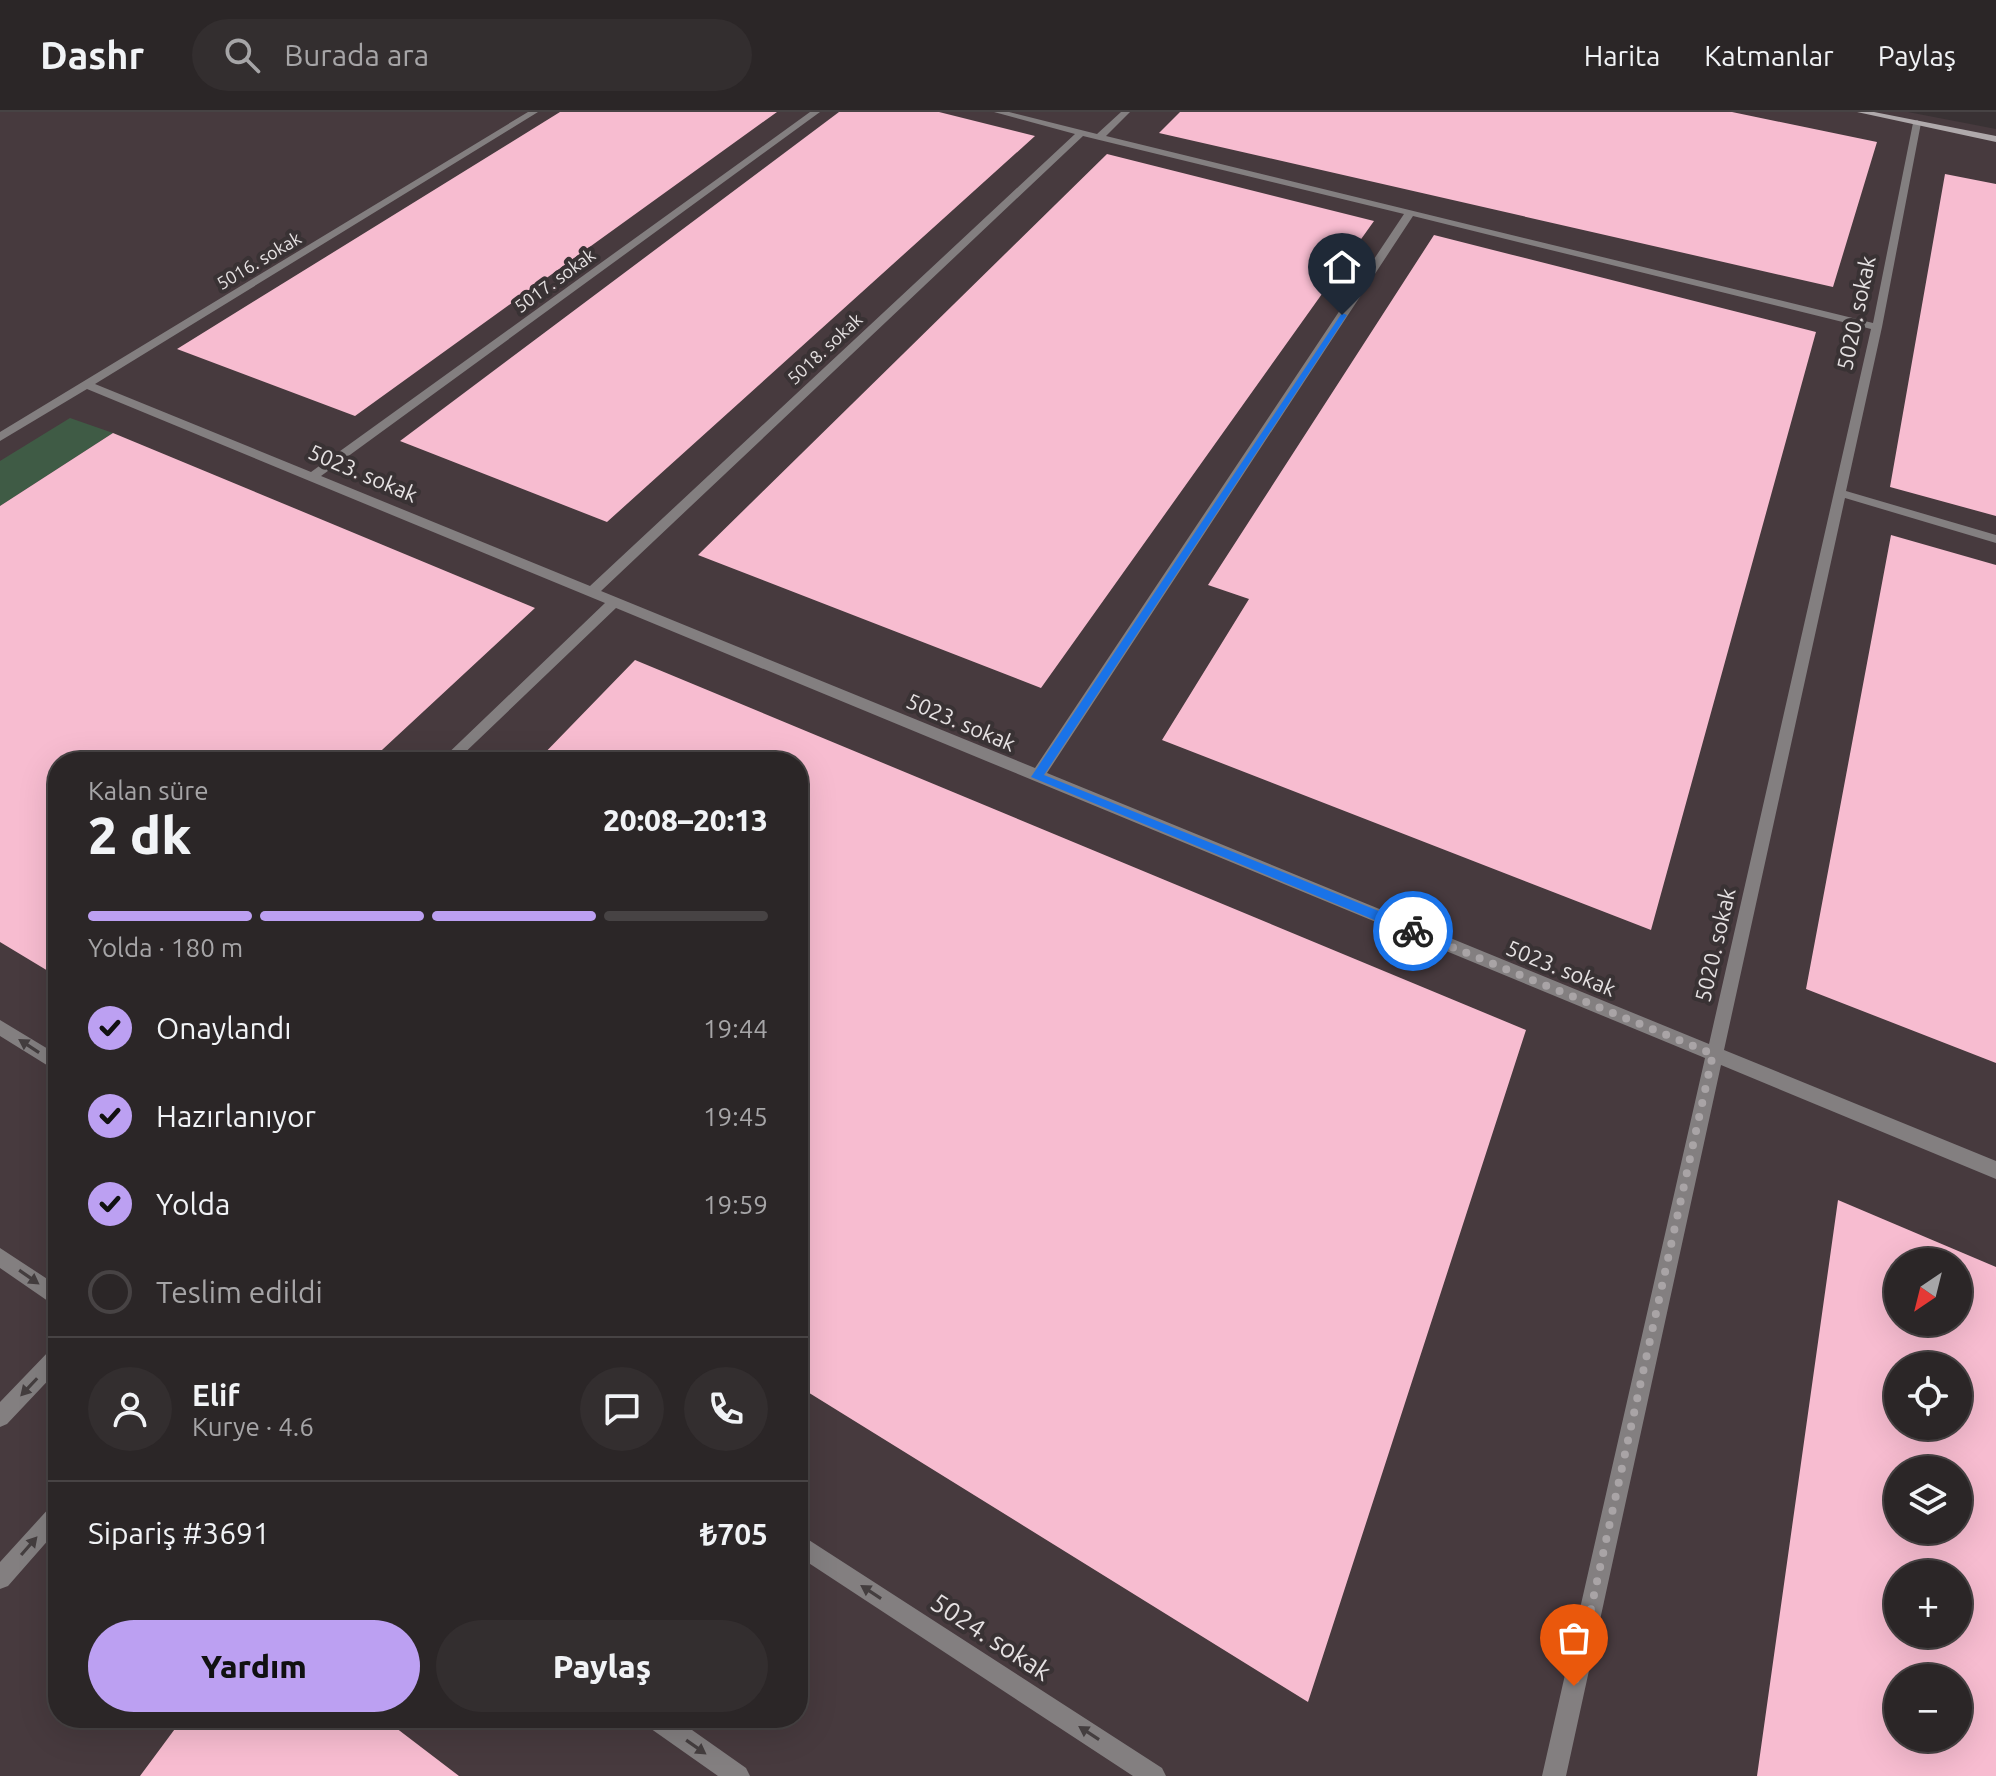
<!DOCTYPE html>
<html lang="tr">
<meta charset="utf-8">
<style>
body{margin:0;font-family:Ubuntu,sans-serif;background:#332e2f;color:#f1f3f6;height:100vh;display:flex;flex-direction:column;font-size:30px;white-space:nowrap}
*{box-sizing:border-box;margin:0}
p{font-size:26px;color:#a6a5a7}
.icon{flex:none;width:44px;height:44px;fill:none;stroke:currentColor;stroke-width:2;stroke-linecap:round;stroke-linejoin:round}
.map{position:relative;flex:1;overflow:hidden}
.side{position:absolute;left:48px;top:640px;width:760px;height:976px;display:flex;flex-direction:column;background:#2b2627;border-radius:32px;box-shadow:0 8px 32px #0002,0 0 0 2px #474344}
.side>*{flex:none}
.needle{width:52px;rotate:215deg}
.buttons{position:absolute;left:1884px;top:1136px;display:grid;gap:16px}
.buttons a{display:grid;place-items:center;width:88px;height:88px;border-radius:50%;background:#2b2627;box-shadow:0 8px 32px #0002,0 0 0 2px #474344;font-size:40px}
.pin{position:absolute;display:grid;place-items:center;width:68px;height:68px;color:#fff;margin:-82px -34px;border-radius:50% 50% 50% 0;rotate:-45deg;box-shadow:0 0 8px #0007}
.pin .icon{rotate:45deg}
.courier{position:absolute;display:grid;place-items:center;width:80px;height:80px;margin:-40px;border:6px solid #1a73e8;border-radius:50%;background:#fff;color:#222;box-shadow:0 2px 10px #0007}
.headline em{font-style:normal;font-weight:800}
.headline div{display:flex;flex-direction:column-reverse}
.headline{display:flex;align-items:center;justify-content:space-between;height:136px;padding:0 40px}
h1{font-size:52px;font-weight:800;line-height:60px}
.bar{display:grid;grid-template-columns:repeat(4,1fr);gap:12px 8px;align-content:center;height:96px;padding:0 40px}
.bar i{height:10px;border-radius:6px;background:#474344}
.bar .active{background:#bca0f2}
.bar p{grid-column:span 4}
.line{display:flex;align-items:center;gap:20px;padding:0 40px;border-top:2px solid #474344}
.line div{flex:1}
.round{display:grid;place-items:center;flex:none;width:84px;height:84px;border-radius:42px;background:#332e2f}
ol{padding:0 40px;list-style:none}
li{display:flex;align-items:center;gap:24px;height:88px}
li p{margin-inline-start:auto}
li .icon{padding:8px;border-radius:50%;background:#bca0f2;color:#111;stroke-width:4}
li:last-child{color:#a6a5a7}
li i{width:44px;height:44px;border:4px solid #474344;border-radius:50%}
.action{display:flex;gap:16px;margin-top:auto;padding:16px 40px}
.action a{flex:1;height:92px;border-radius:48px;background:#bca0f2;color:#111;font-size:32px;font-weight:800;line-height:92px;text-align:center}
.action a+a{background:#332e2f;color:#f1f3f6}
header{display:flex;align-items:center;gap:48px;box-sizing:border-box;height:112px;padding:0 40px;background:#2b2627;border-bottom:2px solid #474344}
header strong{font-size:38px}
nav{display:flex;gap:44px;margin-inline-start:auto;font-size:28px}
.search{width:560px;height:72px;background:#332e2f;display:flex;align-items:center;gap:20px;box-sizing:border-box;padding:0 28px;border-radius:44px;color:#a6a5a7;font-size:30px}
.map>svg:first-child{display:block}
.built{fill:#473a3e;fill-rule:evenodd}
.green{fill:#3f5b45}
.building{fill:#f7bcd0;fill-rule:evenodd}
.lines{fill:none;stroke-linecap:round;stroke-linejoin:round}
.street{fill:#837f80;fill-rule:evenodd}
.secondary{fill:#afa9ab;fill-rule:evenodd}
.oneway{fill:#443e3f}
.route{fill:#1a73e8}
.done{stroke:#a9a4a6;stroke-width:8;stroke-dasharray:0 14.4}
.labels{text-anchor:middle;stroke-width:8;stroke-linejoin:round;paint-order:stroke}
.far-street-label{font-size:18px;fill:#e6e2e3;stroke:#393234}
.street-label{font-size:22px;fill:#e6e2e3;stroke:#393234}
.near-street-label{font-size:26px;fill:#e6e2e3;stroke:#393234}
</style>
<header>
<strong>Dashr</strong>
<div class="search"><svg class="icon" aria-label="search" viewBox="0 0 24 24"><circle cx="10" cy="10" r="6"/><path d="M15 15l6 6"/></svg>Burada ara</div>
<nav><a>Harita</a><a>Katmanlar</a><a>Paylaş</a></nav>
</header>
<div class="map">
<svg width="1996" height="1664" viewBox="0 0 1996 1664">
<rect width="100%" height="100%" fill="#393234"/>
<!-- built -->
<path class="built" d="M0 0H1908L1996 17V1664H0ZM58 650H798V1606H58ZM1898 1150H1958V1210H1898ZM1898 1254H1958V1314H1898ZM1898 1358H1958V1418H1898ZM1898 1462H1958V1522H1898ZM1898 1566H1958V1626H1898Z"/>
<!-- green -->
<path class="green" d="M70 306 113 321 0 394V349Z"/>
<!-- building -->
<path class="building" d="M560 0H777L355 304 177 237Z
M839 0H939L1035 24 607 410 400 329Z
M1180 0H1732L1877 30 1833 175 1159 21Z
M1107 42 1374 109 1041 576 698 443Z
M1945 62 1996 72V404L1890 375Z
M1434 123 1816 220 1651 818 1162 628 1249 487 1208 473Z
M113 321 535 496 369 650H58V865L0 830V394Z
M1891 423 1996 453V951L1806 877Z
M635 548 1526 918 1308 1590 798 1274V650H536Z
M1838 1088 1996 1155V1664H1757ZM1898 1150H1958V1210H1898ZM1898 1254H1958V1314H1898ZM1898 1358H1958V1418H1898ZM1898 1462H1958V1522H1898ZM1898 1566H1958V1626H1898Z
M183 1606H383L459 1664H140Z"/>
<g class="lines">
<!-- street -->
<path class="street" d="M528 0H538L95 272 311 360 810 0H820L321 364 590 474 1075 22 994 0H1009L1097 22 1121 0H1130L1106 24 1873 211 1913 11 1917 8 1921 11 1882 215 1846 379 1996 423V431L1845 386 1724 938 1996 1049V1067L1721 953 1566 1664H1542L1705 946 616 496 455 650H439L605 491 87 277 0 329V320ZM1083 24 1404 102 1035 656 601 479ZM1413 104 1871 217 1709 932 1047 661Z
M0 908 58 943V960L0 924Z
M0 1136 58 1174V1196L0 1156Z
M58 1234V1258L7 1312 0 1315V1290L51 1237Z
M58 1390V1417L8 1474 0 1477V1450L51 1394Z
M798 1421 1162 1656 1166 1664H1133L798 1444Z
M644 1606H675L746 1656 750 1664H718L647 1614Z"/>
<!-- secondary -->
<path class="secondary" d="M1857 0H1874L1996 24V30Z"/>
</g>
<!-- one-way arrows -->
<defs><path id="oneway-solid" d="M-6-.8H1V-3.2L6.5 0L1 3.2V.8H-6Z" transform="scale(2)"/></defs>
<g class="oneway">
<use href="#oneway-solid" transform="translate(29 934) rotate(-147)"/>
<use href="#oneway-solid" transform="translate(29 1165) rotate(35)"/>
<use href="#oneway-solid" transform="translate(29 1275) rotate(133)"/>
<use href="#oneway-solid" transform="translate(29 1434) rotate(-49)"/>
<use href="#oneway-solid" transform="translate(871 1480) rotate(-147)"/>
<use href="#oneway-solid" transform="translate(1089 1621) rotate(-147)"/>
<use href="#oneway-solid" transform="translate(696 1635) rotate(35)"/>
</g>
<!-- route -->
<path class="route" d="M1342 201 1347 203 1044 663 1418 815 1420 819 1413 824 1031 665Z"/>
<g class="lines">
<!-- done -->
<path class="done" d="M1413 819 1713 942 1574 1574"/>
</g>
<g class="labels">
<!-- far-street labels -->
<g class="far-street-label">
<text transform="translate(259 149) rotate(-31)" y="6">5016. sokak</text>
<text transform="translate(555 169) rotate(-36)" y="6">5017. sokak</text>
<text transform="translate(825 237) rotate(-43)" y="6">5018. sokak</text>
</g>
<!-- street labels -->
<g class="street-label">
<text transform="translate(1856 201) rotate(-78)" y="8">5020. sokak</text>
<text transform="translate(363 361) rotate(23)" y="8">5023. sokak</text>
<text transform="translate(961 610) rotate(23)" y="8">5023. sokak</text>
<text transform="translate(1715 833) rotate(-77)" y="8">5020. sokak</text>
<text transform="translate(1561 856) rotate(22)" y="8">5023. sokak</text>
</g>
<!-- near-street labels -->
<g class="near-street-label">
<text transform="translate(991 1525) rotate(33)" y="9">5024. sokak</text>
</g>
</g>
</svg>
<div class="buttons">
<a><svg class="needle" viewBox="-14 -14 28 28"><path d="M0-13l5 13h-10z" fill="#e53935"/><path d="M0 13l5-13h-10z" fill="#a6a5a7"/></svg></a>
<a><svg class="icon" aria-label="locate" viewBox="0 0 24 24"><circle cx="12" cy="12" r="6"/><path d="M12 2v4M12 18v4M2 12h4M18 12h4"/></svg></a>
<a><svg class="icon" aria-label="layers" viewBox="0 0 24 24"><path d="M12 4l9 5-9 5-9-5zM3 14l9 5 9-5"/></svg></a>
<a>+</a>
<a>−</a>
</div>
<div class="pin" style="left:1574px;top:1574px;background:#ea580c"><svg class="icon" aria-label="bag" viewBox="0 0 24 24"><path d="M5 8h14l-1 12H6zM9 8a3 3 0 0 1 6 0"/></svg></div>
<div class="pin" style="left:1342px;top:203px;background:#1f2937"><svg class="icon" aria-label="home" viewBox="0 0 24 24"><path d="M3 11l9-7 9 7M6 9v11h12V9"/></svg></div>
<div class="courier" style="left:1413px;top:819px"><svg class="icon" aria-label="bike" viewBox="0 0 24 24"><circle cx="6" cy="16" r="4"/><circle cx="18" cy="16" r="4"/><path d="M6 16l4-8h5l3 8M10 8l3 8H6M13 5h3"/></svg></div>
<section class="side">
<div class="headline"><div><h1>2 dk</h1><p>Kalan süre</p></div><em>20:08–20:13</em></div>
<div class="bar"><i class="active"></i><i class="active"></i><i class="active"></i><i></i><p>Yolda · 180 m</p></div>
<ol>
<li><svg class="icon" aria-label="check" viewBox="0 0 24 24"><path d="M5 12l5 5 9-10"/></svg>Onaylandı<p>19:44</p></li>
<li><svg class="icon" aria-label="check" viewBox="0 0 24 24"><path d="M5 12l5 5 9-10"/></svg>Hazırlanıyor<p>19:45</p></li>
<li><svg class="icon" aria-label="check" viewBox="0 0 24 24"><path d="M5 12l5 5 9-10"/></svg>Yolda<p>19:59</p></li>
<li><i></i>Teslim edildi</li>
</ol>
<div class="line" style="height:144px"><a class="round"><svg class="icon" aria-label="person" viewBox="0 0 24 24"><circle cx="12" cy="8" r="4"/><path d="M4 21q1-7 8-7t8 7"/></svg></a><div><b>Elif</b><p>Kurye · 4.6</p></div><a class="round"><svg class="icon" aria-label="chat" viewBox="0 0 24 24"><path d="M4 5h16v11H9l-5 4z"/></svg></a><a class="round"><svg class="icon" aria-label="phone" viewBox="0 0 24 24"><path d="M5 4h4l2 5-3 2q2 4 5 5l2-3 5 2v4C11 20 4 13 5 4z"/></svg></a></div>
<div class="line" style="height:104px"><div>Sipariş #3691</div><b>₺705</b></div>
<div class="action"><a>Yardım</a><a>Paylaş</a></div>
</section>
</div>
